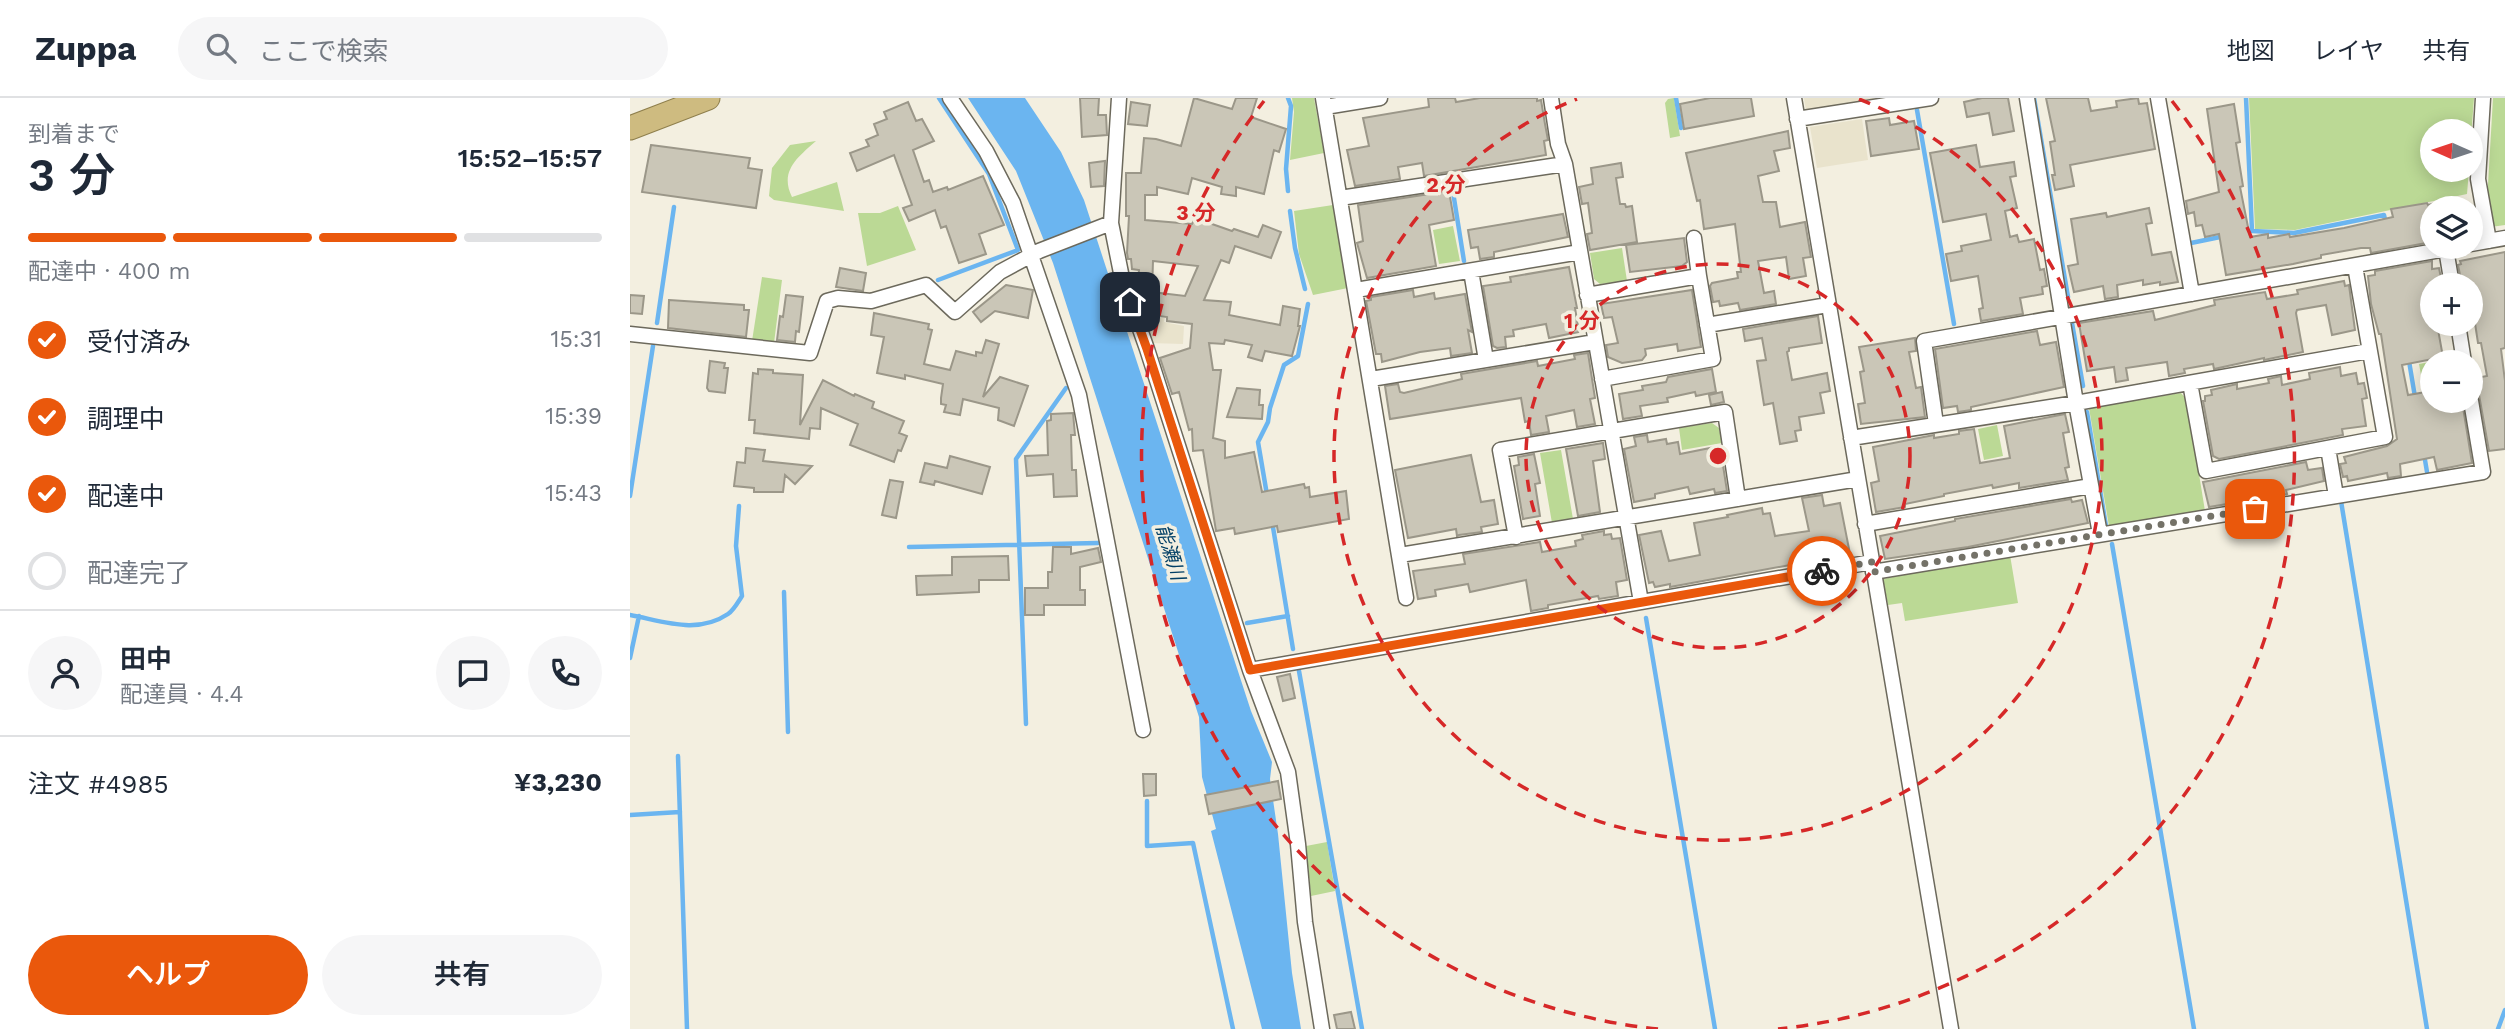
<!DOCTYPE html>
<html lang="ja">
<meta charset="utf-8">
<style>
body{margin:0;font-family:"Work Sans","Noto Sans JP",sans-serif;background:#f6f6f7;color:#1f2937;height:100vh;display:flex;flex-direction:column;font-size:26px;white-space:nowrap}
*{box-sizing:border-box;margin:0}
p{font-size:23px;color:#747a83}
.icon{flex:none;width:38px;height:38px;fill:none;stroke:currentColor;stroke-width:2;stroke-linecap:round;stroke-linejoin:round}
.map{position:relative;flex:1;overflow:hidden}
.sheet{display:flex;flex-direction:column;background:#fff;width:630px}
.sheet>*{flex:none}
.needle{width:46px;rotate:273deg}
.fabs{position:absolute;left:1790px;top:21px;display:grid;gap:14px}
.fabs a{display:grid;place-items:center;width:63px;height:63px;border-radius:50%;background:#fff;box-shadow:0 4px 18px #0003;font-size:35px}
.pin{position:absolute;display:grid;place-items:center;width:60px;height:60px;color:#fff;margin:-30px;border-radius:14px;box-shadow:0 4px 10px #0006}
.courier{position:absolute;display:grid;place-items:center;width:70px;height:70px;margin:-35px;border:5px solid #ea580c;border-radius:50%;background:#fff;color:#222;box-shadow:0 2px 9px #0007}
.headline em{font-style:normal;font-weight:600}
.headline div{display:flex;flex-direction:column-reverse}
.headline{display:flex;align-items:center;justify-content:space-between;height:119px;padding:0 28px}
h1{font-size:46px;font-weight:600;line-height:52px}
.bar{display:grid;grid-template-columns:repeat(4,1fr);gap:10px 7px;align-content:center;height:84px;padding:0 28px}
.bar i{height:9px;border-radius:5px;background:#e0e1e3}
.bar .active{background:#ea580c}
.bar p{grid-column:span 4}
.line{display:flex;align-items:center;gap:18px;padding:0 28px;border-top:2px solid #e0e1e3}
.line div{flex:1}
.round{display:grid;place-items:center;flex:none;width:74px;height:74px;border-radius:37px;background:#f6f6f7}
ol{padding:0 28px;list-style:none}
li{display:flex;align-items:center;gap:21px;height:77px}
li p{margin-inline-start:auto}
li .icon{padding:7px;border-radius:50%;background:#ea580c;color:#fff;stroke-width:4}
li:last-child{color:#747a83}
li i{width:38px;height:38px;border:4px solid #e0e1e3;border-radius:50%}
.button{display:flex;gap:14px;margin-top:auto;padding:14px 28px}
.button a{flex:1;height:80px;border-radius:42px;background:#ea580c;color:#fff;font-size:28px;font-weight:600;line-height:80px;text-align:center}
.button a+a{background:#f6f6f7;color:#1f2937}
header{display:flex;align-items:center;gap:42px;box-sizing:border-box;height:98px;padding:0 35px;background:#fff;border-bottom:2px solid #e0e1e3}
header strong{font-size:33px}
nav{display:flex;gap:38px;margin-inline-start:auto;font-size:24px}
.search{width:490px;height:63px;background:#f6f6f7;display:flex;align-items:center;gap:18px;box-sizing:border-box;padding:0 24px;border-radius:38px;color:#747a83;font-size:26px}
main{display:flex;flex:1;min-height:0}
.map>svg:first-child{display:block}
.built{fill:#e9e3cc}
.green{fill:#bbd995}
.water{fill:#6bb5f0}
.lines{fill:none;stroke-linecap:round;stroke-linejoin:round}
.stream{stroke:#6bb5f0;stroke-width:4.5}
.building{fill:#cac6b7;stroke:#9b9789;stroke-width:2;fill-rule:evenodd}
.minor-casing{stroke:#6c695c;stroke-width:17}
.trunk-casing{stroke:#8f7f4c;stroke-width:25}
.minor{stroke:#fff;stroke-width:14}
.trunk{stroke:#cebb80;stroke-width:23}
.done{stroke:#747268;stroke-width:7;stroke-dasharray:0 12.6}
.route{stroke:#ea580c;stroke-width:9}
.ring{fill:none;stroke:#d62828;stroke-width:3.5;stroke-dasharray:12 9}
.labels{text-anchor:middle;stroke-width:7;stroke-linejoin:round;paint-order:stroke}
.water-label{font-size:19px;font-style:italic;fill:#023f65;stroke:#f3efe0}
.centre{fill:#d62828;stroke:#f3efe0;stroke-width:3.5}
.ring-label{font-size:21px;text-anchor:middle;font-weight:bold;fill:#d62828;stroke:#f3efe0;stroke-width:7;stroke-linejoin:round;paint-order:stroke}
</style>
<header>
<strong>Zuppa</strong>
<div class="search"><svg class="icon" aria-label="search" viewBox="0 0 24 24"><circle cx="10" cy="10" r="6"/><path d="M15 15l6 6"/></svg>ここで検索</div>
<nav><a>地図</a><a>レイヤ</a><a>共有</a></nav>
</header>
<main>
<section class="sheet">
<div class="headline"><div><h1>3 分</h1><p>到着まで</p></div><em>15:52–15:57</em></div>
<div class="bar"><i class="active"></i><i class="active"></i><i class="active"></i><i></i><p>配達中 · 400 m</p></div>
<ol>
<li><svg class="icon" aria-label="check" viewBox="0 0 24 24"><path d="M5 12l5 5 9-10"/></svg>受付済み<p>15:31</p></li>
<li><svg class="icon" aria-label="check" viewBox="0 0 24 24"><path d="M5 12l5 5 9-10"/></svg>調理中<p>15:39</p></li>
<li><svg class="icon" aria-label="check" viewBox="0 0 24 24"><path d="M5 12l5 5 9-10"/></svg>配達中<p>15:43</p></li>
<li><i></i>配達完了</li>
</ol>
<div class="line" style="height:126px"><a class="round"><svg class="icon" aria-label="person" viewBox="0 0 24 24"><circle cx="12" cy="8" r="4"/><path d="M4 21q1-7 8-7t8 7"/></svg></a><div><b>田中</b><p>配達員 · 4.4</p></div><a class="round"><svg class="icon" aria-label="chat" viewBox="0 0 24 24"><path d="M4 5h16v11H9l-5 4z"/></svg></a><a class="round"><svg class="icon" aria-label="phone" viewBox="0 0 24 24"><path d="M5 4h4l2 5-3 2q2 4 5 5l2-3 5 2v4C11 20 4 13 5 4z"/></svg></a></div>
<div class="line" style="height:91px"><div>注文 #4985</div><b>¥3,230</b></div>
<div class="button"><a>ヘルプ</a><a>共有</a></div>
</section>
<div class="map">
<svg width="1875" height="931" viewBox="0 0 1875 931">
<rect width="100%" height="100%" fill="#f3efe0"/>
<!-- built -->
<path class="built" d="M1174 0H1256L1176 13Z
M1232 21 1238 62 1187 70 1180 29Z
M511 218 535 220 534 224 554 228 553 246 519 245Z"/>
<!-- green -->
<path class="green" d="M662 0H684L694 55 660 62 664 14Z
M1044 0 1050 38 1040 40 1035 5 1038 1Z
M1619 0H1844L1841 40V33H1802V72H1839L1837 96 1665 132 1625 131Z
M1863 0H1875V127L1861 129 1857 104Z
M186 43C168 59 149 73 162 99L207 84 214 113 144 102 139 98 142 70 160 47Z
M703 107 718 190 683 197 669 156 664 113Z
M268 108 286 152 237 168 228 115H250Z
M823 128 830 163 809 166 803 132Z
M992 150 997 183 970 186 964 181 960 155Z
M132 179 152 182 144 245 122 243Z
M1827 259V264H1802V287L1793 288 1789 266Z
M1551 295 1557 302 1575 413 1479 428 1459 310Z
M1082 325 1089 330 1092 345 1052 352 1049 330Z
M1367 327 1373 358 1354 362 1348 331Z
M931 352 943 421 922 425 910 355Z
M1380 457 1388 505 1275 523 1272 505 1258 507 1253 481Z
M697 744 705 793 681 798 676 748Z"/>
<!-- water -->
<path class="water" d="M338 0H395L431 54 454 102 621 613 642 664 640 681 648 736 662 875 671 931H632L581 733 586 731 572 679 569 619 423 165 386 73Z"/>
<g class="lines">
<!-- stream -->
<path class="stream" d="M658 0 661 8 656 71 658 93
M1046 0 1051 30
M1404 0 1438 199
M1616 0 1622 133 1664 135 1754 117 1756 126
M1287 12 1324 226
M823 94 834 163
M660 113 665 150 675 191
M1561 145 1595 138
M308 182 388 152 359 76 309 0
M27 225 44 109
M1442 225 1453 288
M1779 263 1785 299
M1457 314 1476 428
M1794 356 1797 374
M637 397 628 344 638 324 640 310 654 267 668 258 678 206
M0 398 23 248
M1711 403 1797 931
M642 423 663 551
M1482 446 1564 931
M279 449 468 445
M154 494 158 634
M0 517C33 523 67 537 98 516 104 512 108 504 112 498L106 448 109 408
M1016 520 1085 931
M617 525 658 518
M0 560 9 518
M669 573 732 931
M396 626 386 361 436 290
M48 658 57 931
M517 703V748L563 745 603 931
M0 717 50 714
M1868 931 1875 912"/>
</g>
<!-- building -->
<path class="building" d="M450 0H469L468 17H476L477 37 452 39Z
M564 0 602 11 606 0H627L621 19 656 31 649 54 644 52 634 96 606 89V98L591 96 592 89 562 80 558 96 527 89V97H515V122L562 126 565 120 602 133 604 131 628 139 633 127 651 134 641 160 605 148 599 165 591 162 574 202 601 204 599 217 650 227 653 208 670 211 668 228H670L662 258 635 253 632 263 618 259 622 247 595 242 594 246 579 245 583 272H591L583 340 595 343V360L624 354 632 394 674 386 675 390 679 389 680 399 716 393 719 421 648 434 647 428 605 436 604 430 586 433 573 352 563 353 562 331 559 332 549 294 542 296 530 260 560 250 562 226 537 223V219L515 216V198L508 197 507 193 509 172 502 171 501 161H498L497 155 499 118H496V75H511L514 40 526 41 551 48ZM523 163 568 168 555 198 522 194Z
M798 0H825L826 4 850 0H907V3L911 2 915 26 918 42 914 43 916 57 794 78 792 65 768 69 770 81 725 88 717 52 739 48 733 20 799 9Z
M1080 0H1121L1124 18 1054 31 1050 6Z
M1352 0H1378L1384 33 1363 37 1359 15 1337 19 1334 4Z
M1416 0H1458L1461 13 1487 9 1486 3 1508 0 1509 6 1517 5 1525 51 1440 67 1444 88 1425 92 1422 77H1425L1420 44 1425 43Z
M278 4 286 23 292 21 304 43 283 52 294 84 299 82 303 94 317 89 318 92 353 78 374 127 349 136 356 156 329 165 316 128 311 130 305 112 279 123 273 110 282 107 264 57 227 73 220 55 239 48 236 42 248 37 244 26 257 21 254 14Z
M501 4 520 7 517 28 498 26Z
M1604 6 1610 44 1606 45 1613 88 1610 89 1620 139 1638 136V140L1659 136 1660 139 1714 130 1763 119 1761 111 1797 105 1798 107 1802 106V144L1741 155 1740 150H1731L1691 157V160L1663 166 1596 177 1589 136 1575 139 1572 127 1566 128 1564 114 1558 116 1556 103 1589 94 1577 11Z
M1259 20 1260 27 1284 23 1289 51 1241 58 1236 23Z
M1158 33 1160 50 1144 53 1149 73 1128 78 1133 104H1146L1150 129 1175 124 1181 159 1173 160 1176 178 1159 181 1156 159 1128 163 1134 195 1144 193 1146 206 1110 212 1108 205 1090 208 1089 203 1083 204 1080 188 1082 185 1108 180 1107 174H1111L1105 126 1074 131 1070 102 1067 103 1056 55Z
M21 47 120 60 118 70 132 72 126 110 12 94Z
M1346 47 1350 69 1384 64 1386 78 1380 79 1387 110 1375 113 1380 139 1387 137 1389 144 1404 141 1410 172 1414 171 1417 188 1412 189 1413 196 1390 200 1393 216 1351 223 1349 211 1353 210 1348 178 1321 183 1316 156 1332 153 1331 148 1361 142 1356 116 1313 124 1300 55Z
M475 63 474 88 461 89 459 65Z
M991 65 993 79 986 80 990 106H995L996 109 1002 108 1007 144 960 152 957 136 962 135 958 105 952 106 949 89 963 86 961 70Z
M819 93 824 122 799 127 806 168 737 180 727 145 733 143 728 107Z
M1519 110 1522 125 1516 126 1522 157 1541 154 1548 184 1530 187V184L1513 187V182L1487 187 1488 199 1475 201 1473 188 1444 194 1438 168 1448 166 1441 121 1476 115 1477 119Z
M933 116 938 139 864 154V159L850 161 848 149 841 150 838 132Z
M1054 140 1057 164 1052 168 1000 174 996 147Z
M1875 154V250L1871 251 1875 283V351L1859 353 1846 280 1857 278 1851 245H1848L1843 212H1841V187H1834L1833 182H1831L1828 167 1831 166 1830 163Z
M1802 163V171L1809 170 1812 185 1802 187V226H1807L1813 259 1772 267 1778 297 1802 293V303H1832L1842 365 1807 372 1804 359 1770 366 1771 378 1758 380 1757 375 1718 383 1717 378 1713 379 1710 366 1716 365 1714 359 1757 348 1767 341 1751 236H1749L1741 206 1738 178 1745 177V173Z
M939 169 947 210H945L949 234 919 240 916 226 883 232 884 238 875 239 876 249 867 250 863 248 853 188 881 184 880 179Z
M210 170 236 175 233 193 206 189Z
M1714 183 1715 188 1719 187 1725 232 1702 237 1696 207 1667 212 1666 215 1673 254 1634 262V260L1584 271 1583 266 1554 271 1555 275 1539 278 1537 264 1496 270 1498 282 1486 284 1484 269 1457 273 1449 225 1523 213 1525 222 1585 207 1584 202 1635 194 1637 201 1668 196 1667 192Z
M376 187 403 192 398 220 365 213 351 224 343 214Z
M783 192 784 199 804 195 805 201 835 196 842 234 838 232 842 255 821 258 820 250 790 254 752 264 751 256H746L736 203 741 202V199Z
M1062 192 1071 249 1048 253 1047 246 1015 251 1016 257 1012 262 992 265 978 259 976 247 988 245 982 219 974 220 971 206Z
M0 197 14 198 12 216 0 215Z
M156 197 173 199 169 234 166 233 165 244 147 242 150 218 153 219Z
M39 202 114 207V212H119L116 239 38 230Z
M244 215 299 226 298 231 302 232 294 266 320 272 326 253 346 258V254L352 255 356 242 369 246 353 299 370 279 398 288 384 328 368 322 369 310 333 301 330 317 314 314 316 307 311 306V300L313 286 275 277V281L247 275 254 239 241 237Z
M1188 218 1192 245 1159 250V253L1157 254 1162 282 1197 275 1200 293 1190 295 1194 315 1169 319 1171 332 1165 333 1167 343 1150 346 1143 305 1134 307 1127 263 1136 262 1132 240 1115 243 1113 231Z
M1407 233 1410 247 1426 244 1434 289 1341 309V312L1328 314 1327 308 1313 310 1305 251Z
M1285 240 1286 253 1279 254 1286 290 1291 289 1295 319 1231 326 1228 306 1235 305 1230 274 1234 273 1229 249Z
M958 255 965 300 960 301 965 326 947 329 944 312 916 318 919 334 901 337 899 323 895 324 891 300 760 321 755 288 768 286 770 294 774 295 832 281 831 276 907 263 908 268 945 261 944 257Z
M80 263 95 265 94 270H98L95 295 79 293 77 290Z
M1710 269 1711 278 1726 275 1728 286 1734 285 1737 300 1732 301 1736 328 1712 331 1713 337 1589 361 1583 358 1573 303H1575V298L1582 297 1581 292 1607 286V291L1639 285 1638 281 1651 278 1652 287 1680 281 1679 275Z
M128 271 143 272V275L173 277 170 327 193 282 224 298 225 296 244 304 242 310 274 323 269 335 277 338 271 353 268 352 264 364 220 347 228 326 191 310 190 331 180 330 179 341 124 335 125 322H119L123 275 128 276Z
M1082 271 1086 294 1066 298 1065 294 1037 300 1038 304 1010 308 1012 318 993 321 989 296 1013 292 1012 288 1036 284 1038 279Z
M607 290 630 292 629 307H633L632 321 597 319Z
M1092 294 1094 304 1081 307 1079 297Z
M443 315 445 337H441L442 372H446L447 398 424 399 423 376 397 378 395 358 418 357 417 323 421 322V316Z
M1435 316 1439 334 1433 335 1439 369 1435 370 1438 382 1389 390V385L1363 390 1362 387 1314 396V398L1275 406V409L1246 414 1241 385 1249 383 1243 349 1304 337V340L1329 336V333L1344 331 1350 365 1380 360 1374 328Z
M1017 337 1018 344 1036 341 1037 346 1048 344 1050 356 1090 348 1097 393 1085 395 1084 391 1060 396 1058 389 1025 396V400L1004 404 994 351 1006 348 1004 339Z
M973 345 975 361 963 363 970 414 948 418 936 351Z
M116 350 135 352 133 363 182 368 165 386 155 377 153 394H124V390L104 388 107 364 115 365Z
M904 356 910 385 905 386 910 418 893 421 884 368 889 367 888 359Z
M841 357 851 404 864 402 868 426 851 429 852 434 829 437 827 438 826 431 778 440 765 372Z
M320 358 360 369 352 396 305 383 304 387 290 384 295 365 317 370Z
M1676 364 1678 372 1692 370 1694 383 1656 392 1657 396 1579 409 1573 384Z
M260 382 273 384 266 420 252 417Z
M1192 397 1194 408 1210 405 1220 456 1040 489V486L1025 489 1023 484 1019 485 1009 437 1031 433 1039 463 1070 457 1064 425 1098 419 1097 417 1132 410 1133 416 1140 415 1145 438 1179 433 1172 400Z
M1441 401 1442 404 1452 402 1458 425 1338 449 1255 461 1250 438 1325 423V421Z
M974 433V437L981 436 982 441 990 440 997 482 986 484 988 498 969 501 968 498 918 507V510L901 513 896 482 840 494 838 486 805 492 806 498 788 501 783 473 835 466 833 456 910 444 912 454 946 448 945 443 953 441 952 437Z
M423 449H441V456L468 450 471 464 450 469V492H455V507H414V517H395V490H418V474H422Z
M378 458 379 482H349V494L287 497 286 478 322 477V459Z
M660 576 665 600 653 603 647 579Z
M513 676H526V697L514 698Z
M648 683 651 701 579 716 575 697Z
M721 914 725 931H707L704 917Z"/>
<g class="lines">
<!-- minor casing -->
<g class="minor-casing">
<path id="minor" d="M320 0 356 53 383 105 449 297 513 632
M489 0 481 125 492 180 517 251 620 572 658 674 668 746 675 824 692 931
M693 0 776 500
M921 0 928 46 935 66 1011 504
M1164 0 1321 931
M1397 0 1446 305 1470 436
M1528 0 1562 196
M1853 0 1848 81 1859 143
M695 9 750 0
M1167 21 1301 0
M710 100 935 66
M1064 140 1069 178
M1841 146 1875 140
M1816 151 1822 187
M841 173 856 262
M726 192 950 154
M957 197 1069 178 1083 261 972 281
M1828 226 1834 264
M1077 227 1198 207
M0 236 180 255 197 203 208 200 241 203 296 187 325 214 370 174 409 153 481 125
M741 281 965 244
M1560 285 1576 373 1755 339 1725 168
M1306 326 1294 243 1828 149
M1221 340 1446 305 1739 253
M1698 350 1706 398
M1235 426 1461 388
M886 439 870 352 1095 314 1108 401
M770 457 1228 381
M1243 474 1853 374 1841 303
M620 572 1242 464"/>
</g>
<!-- trunk casing -->
<g class="trunk-casing">
<path id="trunk" d="M0 30 78 0"/>
</g>
<!-- minor -->
<use href="#minor" class="minor"/>
<!-- trunk -->
<use href="#trunk" class="trunk"/>
</g>
<g class="lines">
<!-- done -->
<path class="done" d="M1192 473 1242 464 1243 474 1625 411"/>
<!-- route -->
<path class="route" d="M500 204 517 251 620 572 1192 473"/>
</g>
<!-- distance rings -->
<g class="ring">
<circle cx="1088" cy="358" r="192"/>
<path d="M1229 1A384 384 0 1 1 947 1"/>
<path d="M1028 931A576 576 0 0 1 634 3M1542 3A576 576 0 0 1 1148 931"/>
</g>
<g class="labels">
<!-- water labels -->
<g class="water-label">
<text transform="translate(541 454) rotate(73)" y="7">能瀬川</text>
</g>
</g>
<circle cx="1088" cy="358" r="10" class="centre"/>
<g class="ring-label">
<text x="816" y="94">2 分</text>
<text x="566" y="122">3 分</text>
<text x="952" y="230">1 分</text>
</g>
</svg>
<div class="fabs">
<a><svg class="needle" viewBox="-14 -14 28 28"><path d="M0-13l5 13h-10z" fill="#e53935"/><path d="M0 13l5-13h-10z" fill="#747a83"/></svg></a>
<a><svg class="icon" aria-label="layers" viewBox="0 0 24 24"><path d="M12 4l9 5-9 5-9-5zM3 14l9 5 9-5"/></svg></a>
<a>+</a>
<a>−</a>
</div>
<div class="pin" style="left:1625px;top:411px;background:#ea580c"><svg class="icon" aria-label="bag" viewBox="0 0 24 24"><path d="M5 8h14l-1 12H6zM9 8a3 3 0 0 1 6 0"/></svg></div>
<div class="pin" style="left:500px;top:204px;background:#1f2937"><svg class="icon" aria-label="home" viewBox="0 0 24 24"><path d="M3 11l9-7 9 7M6 9v11h12V9"/></svg></div>
<div class="courier" style="left:1192px;top:473px"><svg class="icon" aria-label="bike" viewBox="0 0 24 24"><circle cx="6" cy="16" r="4"/><circle cx="18" cy="16" r="4"/><path d="M6 16l4-8h5l3 8M10 8l3 8H6M13 5h3"/></svg></div>
</div>
</main>
